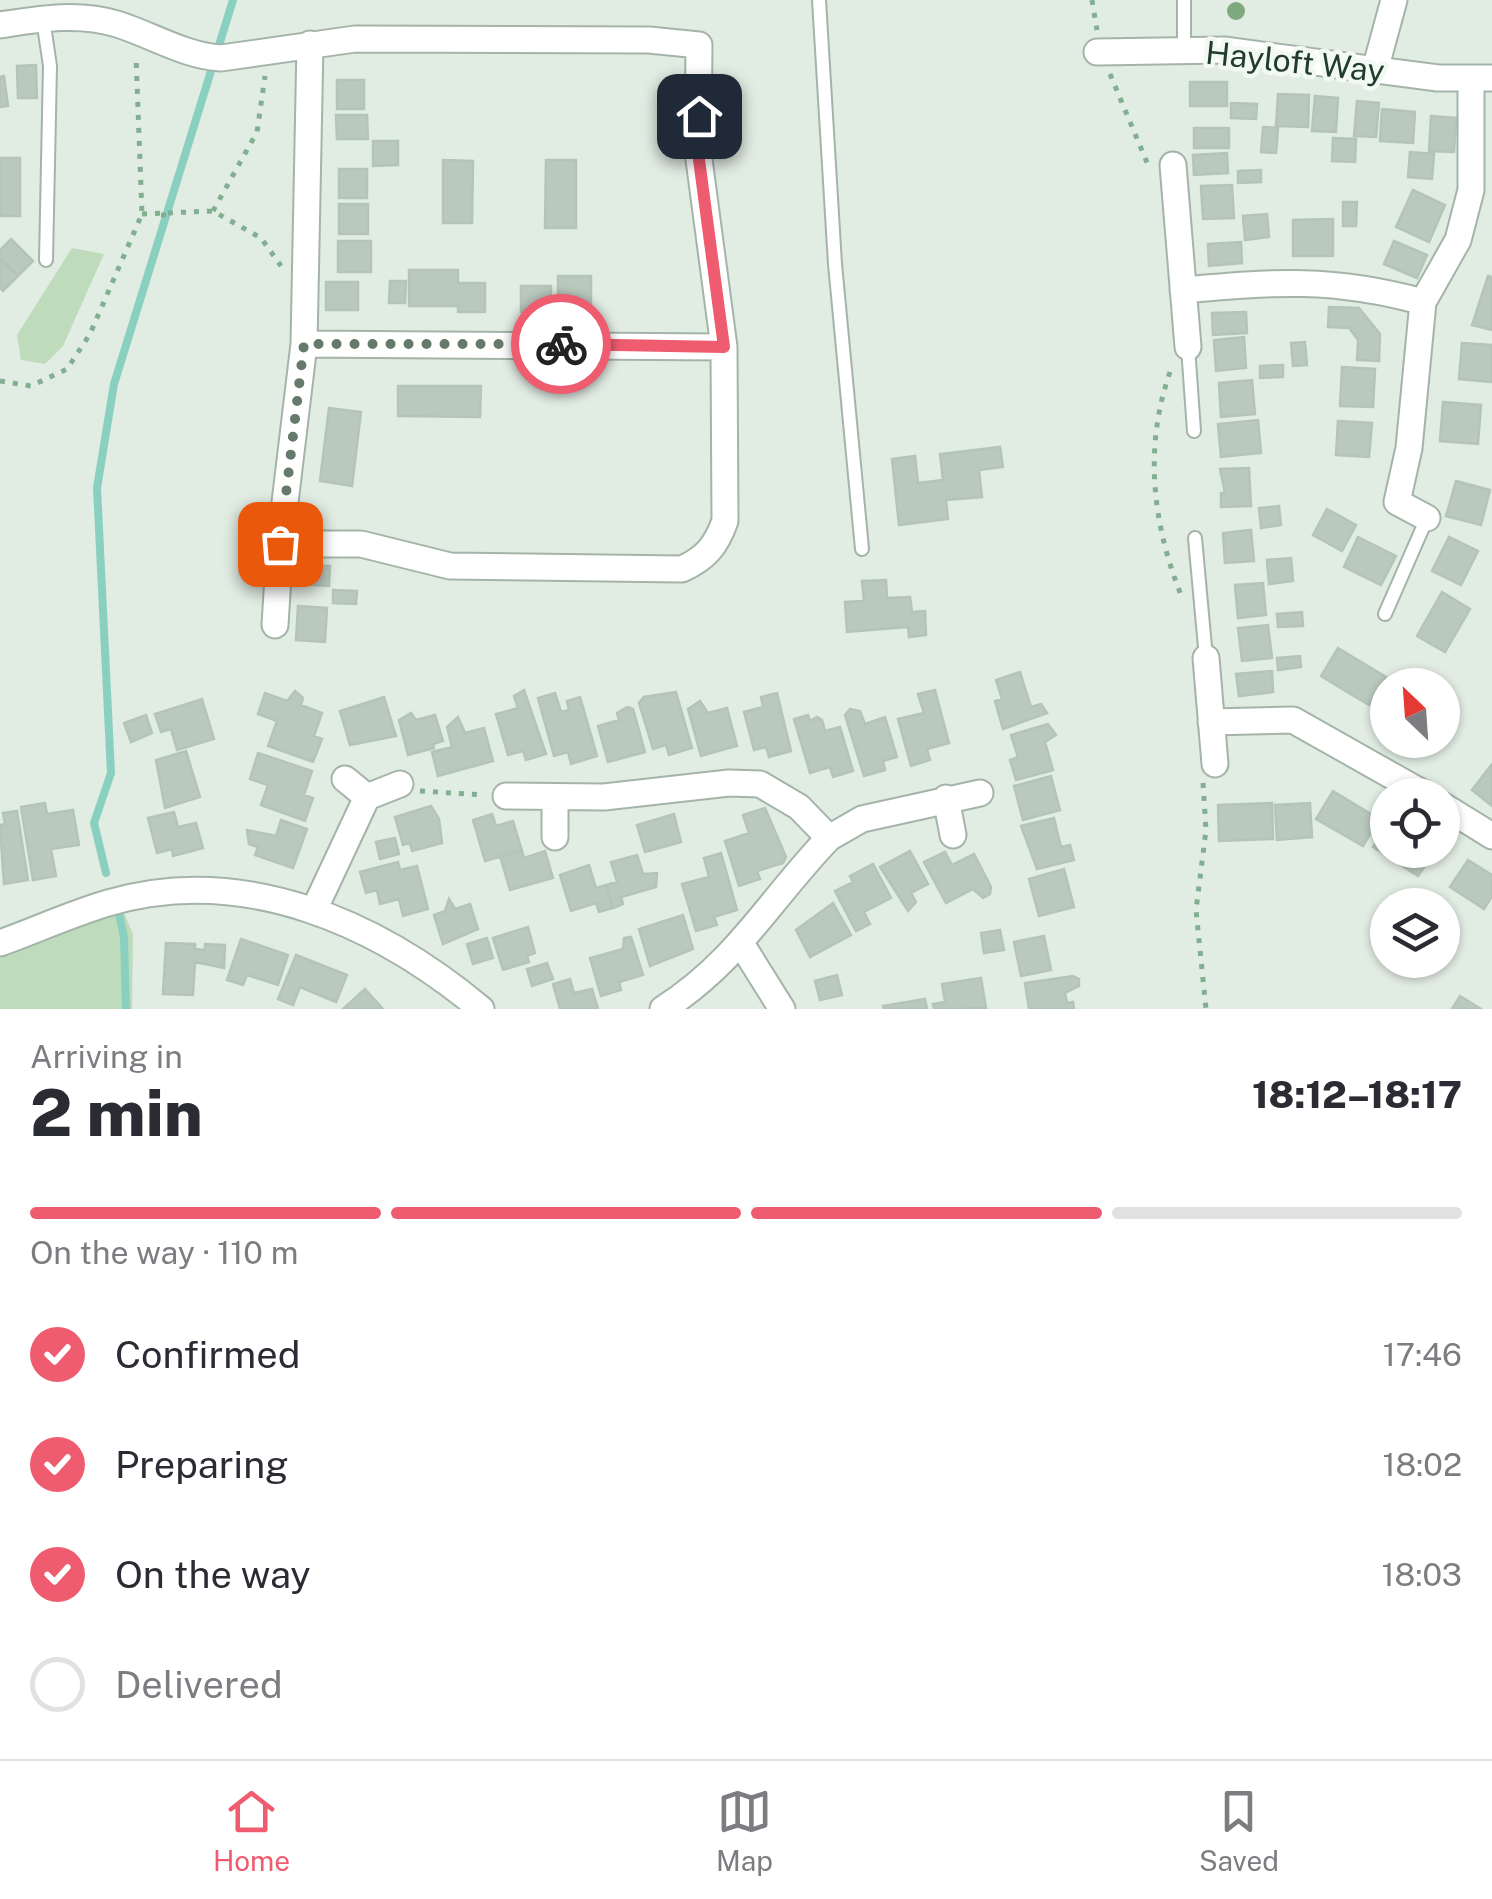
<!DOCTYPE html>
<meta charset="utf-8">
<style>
body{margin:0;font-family:"Public Sans",sans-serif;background:#f7f7f7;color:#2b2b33;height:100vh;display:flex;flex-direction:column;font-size:38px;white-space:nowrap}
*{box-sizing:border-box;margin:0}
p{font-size:32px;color:#7c7c81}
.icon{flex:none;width:55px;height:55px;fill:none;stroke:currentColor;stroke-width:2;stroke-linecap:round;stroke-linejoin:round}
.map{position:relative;height:1009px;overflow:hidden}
.side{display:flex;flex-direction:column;background:#fff;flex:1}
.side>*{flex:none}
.needle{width:65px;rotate:335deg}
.controls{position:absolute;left:1370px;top:668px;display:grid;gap:20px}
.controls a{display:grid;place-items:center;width:90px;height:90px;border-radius:50%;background:#fff;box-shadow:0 2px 8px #0004;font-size:50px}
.pin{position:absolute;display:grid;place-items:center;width:85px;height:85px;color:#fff;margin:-42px;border-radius:20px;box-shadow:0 5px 15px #0006}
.courier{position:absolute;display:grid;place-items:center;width:100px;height:100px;margin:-50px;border:8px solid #ef5c6f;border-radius:50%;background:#fff;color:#222;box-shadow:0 2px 12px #0007}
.summary em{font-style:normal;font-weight:800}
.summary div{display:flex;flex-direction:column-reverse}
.summary{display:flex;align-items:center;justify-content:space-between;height:170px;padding:0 30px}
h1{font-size:65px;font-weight:800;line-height:75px}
.bar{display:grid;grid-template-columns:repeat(4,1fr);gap:15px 10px;align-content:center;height:120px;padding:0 30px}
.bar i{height:12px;border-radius:8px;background:#e1e1e2}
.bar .selected{background:#ef5c6f}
.bar p{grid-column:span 4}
ol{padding:0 30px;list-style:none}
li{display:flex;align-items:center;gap:30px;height:110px}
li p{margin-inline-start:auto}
li .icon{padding:10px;border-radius:50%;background:#ef5c6f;color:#fff;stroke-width:4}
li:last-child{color:#7c7c81}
li i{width:55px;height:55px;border:5px solid #e1e1e2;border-radius:50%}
.dock{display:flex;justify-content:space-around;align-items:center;height:140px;border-top:2px solid #e1e1e2;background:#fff;font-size:28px;color:#7c7c81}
.dock a{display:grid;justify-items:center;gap:5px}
.dock .selected{color:#ef5c6f}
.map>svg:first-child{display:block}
.green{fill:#bedcbb}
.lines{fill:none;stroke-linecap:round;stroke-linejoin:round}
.stream{stroke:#8ad0c1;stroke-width:8}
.building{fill:#bac9be;stroke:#b4c5b8;stroke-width:2.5}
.lane-casing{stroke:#a4b4a8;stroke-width:16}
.street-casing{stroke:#a4b4a8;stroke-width:29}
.path{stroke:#82af90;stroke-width:5;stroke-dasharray:5 8;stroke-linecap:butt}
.lane{stroke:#fff;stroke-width:12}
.street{stroke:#fff;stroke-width:25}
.path-bridge{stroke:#82af90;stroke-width:5;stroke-dasharray:5 8;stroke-linecap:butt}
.tree{fill:#7ea97f}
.done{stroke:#657a6b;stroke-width:10;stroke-dasharray:0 18}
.route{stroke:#ef5c6f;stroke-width:12}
.labels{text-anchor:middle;stroke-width:9;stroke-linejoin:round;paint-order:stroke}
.street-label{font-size:32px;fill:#223c2b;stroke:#f2f8f3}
</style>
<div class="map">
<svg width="1492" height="1009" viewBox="0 0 1492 1009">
<rect width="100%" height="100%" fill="#e1ece3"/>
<!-- green -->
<path class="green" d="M72 248 104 254 63 346 45 364 21 360 17 335Z
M124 913 133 934 132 1009H0V959L6 950Z"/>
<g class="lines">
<!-- stream -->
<path class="stream" d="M106 873 94 823 111 773 97 488 114 384 233 0
M119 914 124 937 126 1009"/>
</g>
<!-- building -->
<path class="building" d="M36 65 37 98H18L17 66Z
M4 76 8 106 0 107V77Z
M337 80H364V109H337Z
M1190 82H1227V106H1190Z
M1278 94 1309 95 1308 127 1276 126Z
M1315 96 1338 98 1336 132 1312 131Z
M1357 101 1379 103 1376 137 1354 136Z
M1231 103 1257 104 1256 119 1231 118Z
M1382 109 1415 112 1413 143 1380 141Z
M336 115H367L368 139H337Z
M1431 116 1456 118 1454 152 1429 151Z
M1263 127 1278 128 1276 153 1261 152Z
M1194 128H1229V148H1194Z
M1333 138 1356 139 1355 162 1332 161Z
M373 141H398V165L373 166Z
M1410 152 1434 154 1432 179 1408 177Z
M1227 153 1228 173 1194 175 1193 155Z
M0 158H20V216H0Z
M443 160 473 161 472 223H443Z
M546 160H576V228H545Z
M339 169H367V198H339Z
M1261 170V182L1238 183V171Z
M1232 185 1234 218 1203 219 1201 186Z
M1413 190 1445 205 1429 242 1396 227Z
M1343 202H1357L1356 226H1343Z
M339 204H368V234H339Z
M1267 214 1269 237 1245 240 1243 216Z
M1333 219V256H1293V220Z
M11 239 33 261 18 276 0 258V250Z
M338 241H371V272H338Z
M1394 241 1427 255 1417 278 1384 264Z
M1241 242 1242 263 1209 266 1208 244Z
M0 258 18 276 3 291 0 288Z
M409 270H458V283H485V312H458V306H409Z
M558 276H591V307H558Z
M1488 276 1492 277V330L1472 325Z
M390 281H406L405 303H389Z
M326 282H358V310H326Z
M521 286H551V312H521Z
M1329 307 1359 308 1380 334 1379 361 1357 360 1358 340 1349 328 1328 327Z
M1246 312 1247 333 1213 335 1212 313Z
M1244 337 1246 368 1216 371 1214 340Z
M1305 342 1307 365 1293 366 1291 343Z
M1462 343 1492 345V382L1459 379Z
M1283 365V377L1260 378V366Z
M1342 367 1375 369 1373 407 1340 406Z
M1252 380 1255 414 1221 417 1219 383Z
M398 386H481L480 417 398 416Z
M1443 402 1481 405 1478 444 1440 441Z
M329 408 361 412 352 486 320 481Z
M1258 420 1261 453 1221 457 1218 424Z
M1338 421 1372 423 1369 457 1336 455Z
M1000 447 1003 467 979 470 982 497 946 500 948 519 899 525 892 459 915 456 918 483 943 480 940 454Z
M1249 468 1251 506 1221 507V493H1225L1220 469Z
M1456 481 1490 490 1481 525 1446 516Z
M1279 506 1281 525 1261 528 1259 508Z
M1327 509 1356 525 1342 551 1313 535Z
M1251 530 1254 561 1225 563 1223 533Z
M1358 537 1396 556 1381 585 1344 567Z
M1449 537 1478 551 1461 585 1432 571Z
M1291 558 1293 581 1269 584 1267 560Z
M297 564 330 566 329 586 296 584Z
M886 580 887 598 910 597 912 612 925 611 926 635 909 637 908 627 847 632 845 602 864 601 862 581Z
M1263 583 1266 615 1238 618 1235 585Z
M333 590 357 591 356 604 333 603Z
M1442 592 1470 609 1445 652 1417 636Z
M298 606 327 608 325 642 296 640Z
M1302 612 1303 626 1278 627 1277 614Z
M1268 625 1272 658 1242 661 1238 628Z
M1338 648 1386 677 1369 705 1321 676Z
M1300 656 1301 667 1278 670 1277 658Z
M1272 671 1273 692 1239 696 1236 674Z
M1020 672 1031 707 1041 704 1047 713 1003 729 995 701 1002 699 996 680Z
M524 690 546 754 526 760 523 751 508 755 496 714 518 708 514 696Z
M935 690 949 743 927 749 930 760 911 766 898 719 924 713 918 694Z
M295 691 303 698 301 705 322 713 314 736 322 739 313 762 268 746 277 721 258 714 265 693 287 701Z
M676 692 692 748 669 755 666 745 653 749 639 703 644 697Z
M555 693 561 712 569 710 567 701 580 697 597 756 571 764 568 752 554 756 538 698Z
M777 693 791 751 769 757 766 747 754 750 744 712 763 707 761 697Z
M384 697 396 736 350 745 340 711Z
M202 699 214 739 177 750 171 729 161 732 155 714Z
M700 701 708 713 727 708 737 746 701 756 688 709Z
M627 707 633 709 645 752 608 762 598 726 619 720 617 713Z
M850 709 860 711 865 724 885 717 897 757 883 761 885 770 864 776 845 715Z
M1442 710 1457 720 1438 749 1424 740H1442Z
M411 713 416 720 435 715 443 741 433 744 434 748 408 755 399 720Z
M146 715 152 733 131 742 124 723Z
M808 715 810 721 817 717 822 720 825 731 840 727 853 771 833 777 830 767 810 773 794 719Z
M458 717 465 733 484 728 493 761 438 776 432 752 452 747 447 727Z
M1048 724 1056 735 1045 742 1053 770 1016 780 1010 760 1018 757 1011 735Z
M186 751 200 797 165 808 156 760Z
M258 753 312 771 304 795 313 798 305 821 261 805 268 785 250 779Z
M1492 764V806L1472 790Z
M1051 776 1060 810 1023 820 1014 786Z
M1333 791 1379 819 1363 846 1316 819Z
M45 803 47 814 73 810 79 845 51 849 56 876 33 880 21 807Z
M1272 803 1273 839 1219 841 1218 805Z
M1310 803 1312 837 1277 840 1275 805Z
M431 806 439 819 442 843 412 851 410 843 403 845 395 817Z
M765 808 786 857 783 863 757 871 760 879 739 886 725 841 749 833 743 815Z
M17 811 28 880 4 884 0 825 5 824 3 813Z
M174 812 178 827 196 823 203 848 173 856 172 849 157 853 148 818Z
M492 814 496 826 513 821 522 851 485 861 473 820Z
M674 814 681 842 645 852 637 825Z
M1054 818 1061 847 1070 845 1074 860 1037 869 1021 826Z
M281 820 307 829 293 868 255 855 258 847 249 844 247 830 276 836Z
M1388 826V850H1436L1418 876 1373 847Z
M395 838 399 854 380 859 376 842Z
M522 851 524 858 545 851 553 878 510 890 500 856Z
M910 851 928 884 911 893 916 902 908 911 880 867Z
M945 852 952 865 974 854 991 887 990 894 983 898 973 889 946 903 924 862Z
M721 853 737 910 714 917 717 925 696 931 682 884 709 877 704 858Z
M637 855 643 874 657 873 656 887 621 897 623 904 613 908 606 885 617 882 611 862Z
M1468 860 1492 875V896L1484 909 1450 887Z
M398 862 400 870 417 866 428 909 403 916 399 899 380 904 377 890 366 893 360 872Z
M873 864 891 898 864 912 870 924 856 931 835 891 853 882 850 876Z
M589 865 596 888 606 885 613 908 599 912 596 903 571 911 560 875Z
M1064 869 1074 907 1039 916 1029 879Z
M449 899 455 909 470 904 478 929 443 944 434 915 445 911Z
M833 903 851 935 810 957 796 930Z
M683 915 693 949 650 966 639 929Z
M528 927 535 953 527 956 529 962 503 970 493 938Z
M1000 930 1004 950 984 953 981 933Z
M1044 936 1051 970 1021 976 1014 942Z
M631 937 643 975 619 982 621 990 601 996 590 958 623 949 624 938Z
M487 938 493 958 473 964 467 944Z
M241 939 288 955 278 985 247 975 243 985 227 980Z
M166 943 195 944V949L205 950V944L225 945 224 968 195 962 193 995 163 994Z
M296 955 347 975 336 1002 300 987 293 1005 278 999Z
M547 963 553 979 532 986 527 969Z
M837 975 842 995 820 1000 815 981Z
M1073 976 1079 979V986L1065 993 1067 1003 1073 1002 1074 1009H1029L1025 983Z
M981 978 986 1008 934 1009 933 1004 945 1002 942 984Z
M570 979 574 993 592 989 598 1009H560L553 984Z
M365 989 383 1009H343Z
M1460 996 1481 1009H1452Z
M925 999 927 1009H884L883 1006Z"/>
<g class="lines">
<!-- lane casing -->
<g class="lane-casing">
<path id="lane" d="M819 0 835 264 862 549
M43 19 50 66 46 260
M1184 50V0
M1188 347 1194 431
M1195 538 1206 658
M1385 614 1427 518"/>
</g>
<!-- street casing -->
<g class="street-casing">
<path id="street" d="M0 25C39 19 78 12 117 24 152 35 185 56 221 58L355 39 649 40 699 45 698 152 724 347 725 521C716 546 706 558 682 569L450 566 361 544H280
M1097 52 1224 50 1438 78H1492
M1375 70 1394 0
M1173 165 1188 347
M1183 290C1274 282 1333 277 1423 302
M304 344 724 347
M1427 518 1397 502 1409 448 1423 302 1458 240 1471 190V80
M275 625 280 544 304 344 310 44
M1206 658 1215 764
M1211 722 1293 720 1426 795
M345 779 367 797 400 784
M506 796 604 797 729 783 760 784 799 807 829 838C770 899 738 961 663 1009
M946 798 953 835
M1442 805 1492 836
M555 837V799
M829 838 862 819 980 793
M315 908 367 797
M0 943C36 930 71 914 108 903 244 863 378 923 481 1009
M742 945 782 1009"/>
</g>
<!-- path -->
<path class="path" d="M1092 0 1097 30
M1110 74 1148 165
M213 211 257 132 265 76
M142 214 213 211 261 238 281 266
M1170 372C1144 446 1152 522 1181 595
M0 381 31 386 67 369 90 334 142 214 136 56
M1203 783 1206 830 1196 910 1206 1009
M420 791 484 795"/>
<!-- lane -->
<use href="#lane" class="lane"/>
<!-- street -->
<use href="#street" class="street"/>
<!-- path-bridge -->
<path class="path-bridge" d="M161 215H172"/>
</g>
<!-- trees -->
<circle class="tree" cx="1236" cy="11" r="9"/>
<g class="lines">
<!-- done -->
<path class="done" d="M280 544 304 344H561"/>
<!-- route -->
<path class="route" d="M561 344 724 347 698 152 699 116"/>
</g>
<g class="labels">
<!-- street labels -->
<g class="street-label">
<text transform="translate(1295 62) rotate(6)" y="11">Hayloft Way</text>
</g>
</g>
</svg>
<div class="controls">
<a><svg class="needle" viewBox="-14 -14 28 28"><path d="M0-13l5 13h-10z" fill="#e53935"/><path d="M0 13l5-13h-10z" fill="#7c7c81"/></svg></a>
<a><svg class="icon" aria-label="locate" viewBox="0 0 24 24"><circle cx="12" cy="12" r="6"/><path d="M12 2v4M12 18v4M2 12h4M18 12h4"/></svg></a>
<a><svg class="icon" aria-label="layers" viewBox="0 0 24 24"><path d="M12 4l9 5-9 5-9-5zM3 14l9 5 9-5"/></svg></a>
</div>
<div class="pin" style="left:280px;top:544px;background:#ea580c"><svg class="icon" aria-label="bag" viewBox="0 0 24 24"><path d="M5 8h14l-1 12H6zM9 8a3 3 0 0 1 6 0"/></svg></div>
<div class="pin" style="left:699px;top:116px;background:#1f2937"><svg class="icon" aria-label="home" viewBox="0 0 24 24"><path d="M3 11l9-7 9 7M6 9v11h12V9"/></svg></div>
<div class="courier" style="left:561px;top:344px"><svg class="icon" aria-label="bike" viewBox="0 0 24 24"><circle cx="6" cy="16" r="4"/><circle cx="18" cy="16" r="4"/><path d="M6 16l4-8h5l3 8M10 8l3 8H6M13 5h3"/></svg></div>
</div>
<section class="side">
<div class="summary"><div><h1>2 min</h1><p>Arriving in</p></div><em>18:12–18:17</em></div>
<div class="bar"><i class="selected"></i><i class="selected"></i><i class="selected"></i><i></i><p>On the way · 110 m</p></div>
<ol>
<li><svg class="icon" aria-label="check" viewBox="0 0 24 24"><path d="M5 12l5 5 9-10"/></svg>Confirmed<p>17:46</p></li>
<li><svg class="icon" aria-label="check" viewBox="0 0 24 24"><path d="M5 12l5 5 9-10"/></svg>Preparing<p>18:02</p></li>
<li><svg class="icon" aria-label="check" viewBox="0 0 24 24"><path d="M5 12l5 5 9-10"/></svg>On the way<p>18:03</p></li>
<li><i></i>Delivered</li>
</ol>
</section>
<nav class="dock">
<a class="selected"><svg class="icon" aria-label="home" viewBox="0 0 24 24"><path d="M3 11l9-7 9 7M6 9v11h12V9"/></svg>Home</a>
<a><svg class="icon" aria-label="map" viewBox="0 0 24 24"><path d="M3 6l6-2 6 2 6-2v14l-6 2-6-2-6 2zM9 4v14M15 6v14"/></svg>Map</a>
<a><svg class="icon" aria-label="saved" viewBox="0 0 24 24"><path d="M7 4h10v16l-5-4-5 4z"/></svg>Saved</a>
</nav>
